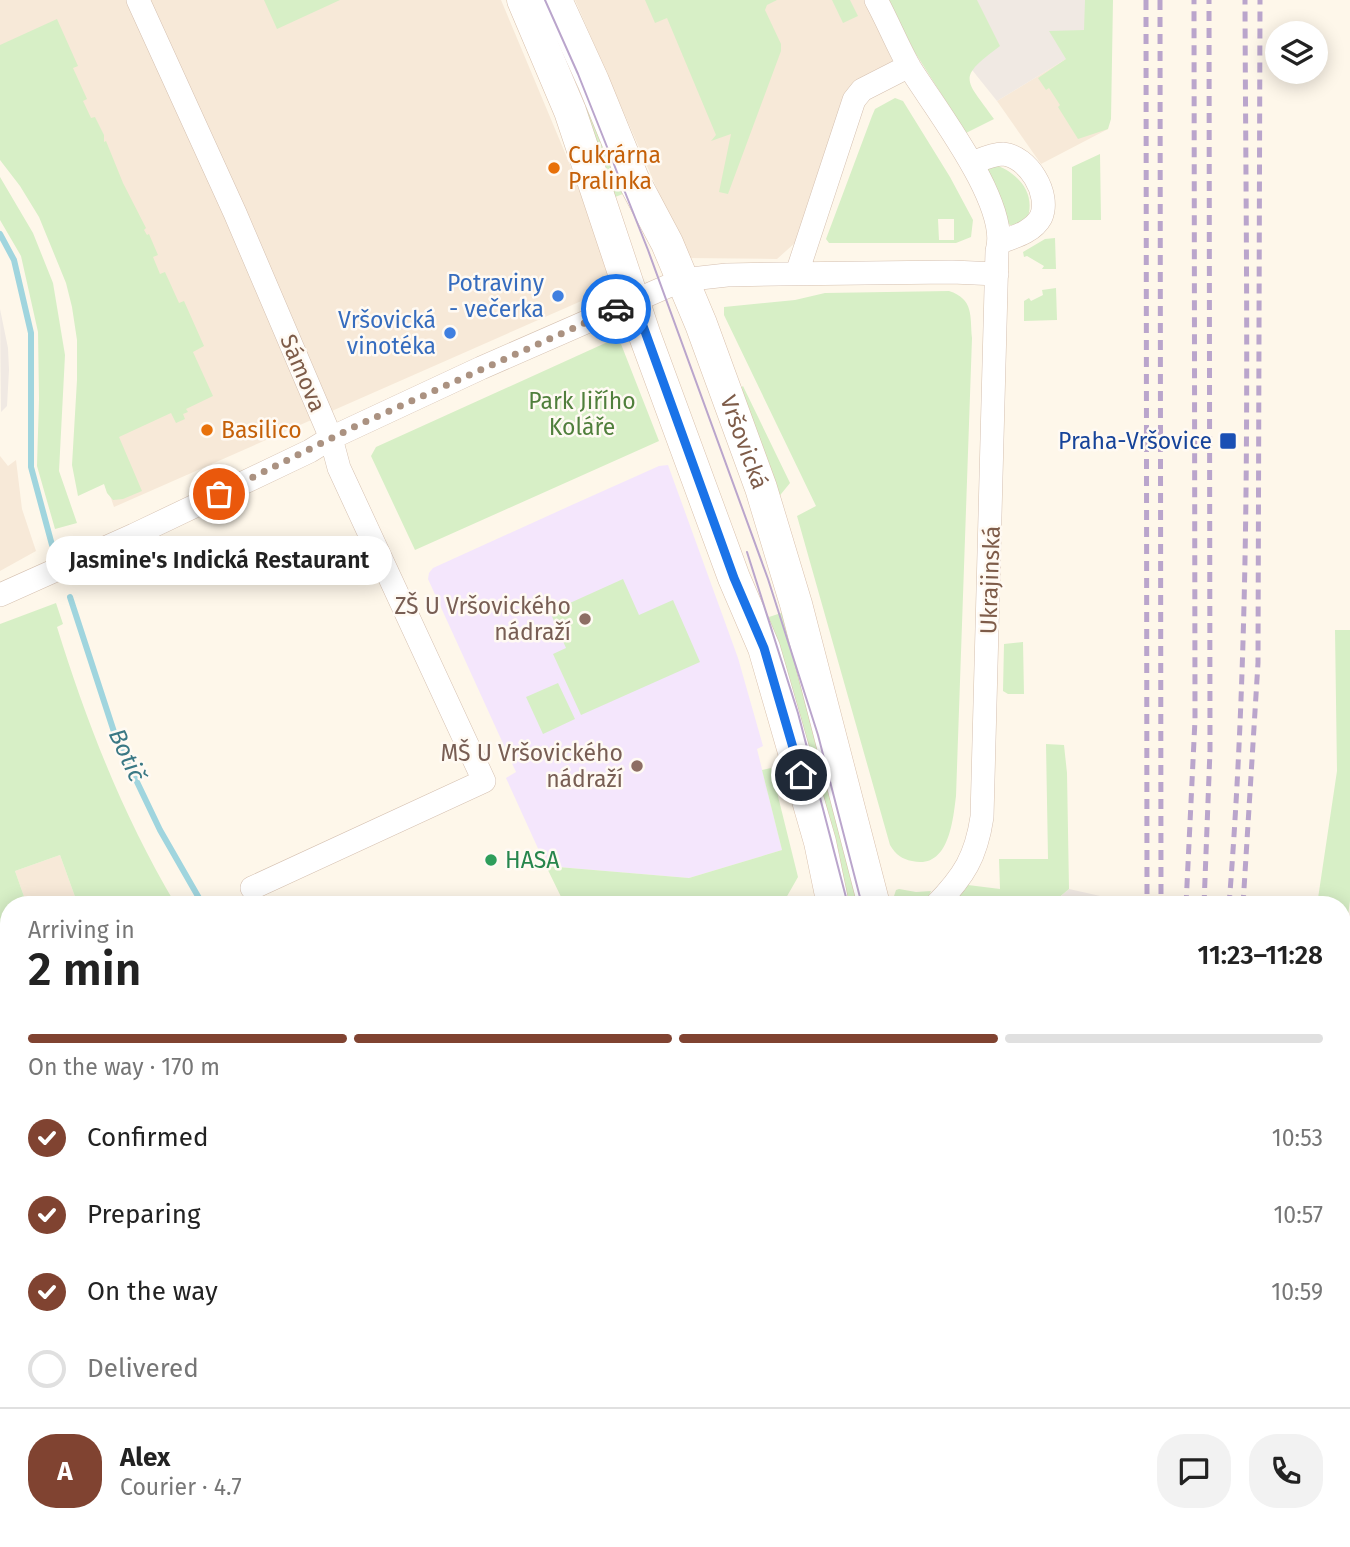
<!DOCTYPE html>
<meta charset="utf-8">
<style>
body{margin:0;font-family:"Fira Sans",sans-serif;background:#f2f2f2;color:#222;height:100vh;display:flex;flex-direction:column;font-size:26px;white-space:nowrap}
*{box-sizing:border-box;margin:0}
p{font-size:23px;color:#767676}
.icon{flex:none;width:38px;height:38px;fill:none;stroke:currentColor;stroke-width:2;stroke-linecap:round;stroke-linejoin:round}
.map{position:relative;flex:1;overflow:hidden}
.sheet{position:absolute;left:0px;top:896px;width:1351px;height:651px;display:flex;flex-direction:column;background:#fff;border-radius:28px 28px 0 0;box-shadow:0 4px 18px #0003}
.sheet>*{flex:none}
.fabs{position:absolute;left:1265px;top:21px;display:grid;gap:14px}
.fabs a{display:grid;place-items:center;width:63px;height:63px;border-radius:50%;background:#fff;box-shadow:0 4px 18px #0003;font-size:35px}
.pin{position:absolute;display:grid;place-items:center;width:60px;height:60px;color:#fff;margin:-30px;border:4px solid #fff;border-radius:50%;box-shadow:0 2px 7px #0007}
.courier{position:absolute;display:grid;place-items:center;width:70px;height:70px;margin:-35px;border:5px solid #1a73e8;border-radius:50%;background:#fff;color:#222;box-shadow:0 2px 9px #0007}
.bubble{position:absolute;height:49px;border-radius:24px;background:#fff;box-shadow:0 4px 18px #0003;font-size:23px;font-weight:600;line-height:49px;text-align:center}
.summary em{font-style:normal;font-weight:600}
.summary div{display:flex;flex-direction:column-reverse}
.summary{display:flex;align-items:center;justify-content:space-between;height:119px;padding:0 28px}
h1{font-size:46px;font-weight:600;line-height:52px}
.bar{display:grid;grid-template-columns:repeat(4,1fr);gap:10px 7px;align-content:center;height:84px;padding:0 28px}
.bar i{height:9px;border-radius:5px;background:#e0e0e0}
.bar .current{background:#804331}
.bar p{grid-column:span 4}
.line{display:flex;align-items:center;gap:18px;padding:0 28px;border-top:2px solid #e0e0e0}
.line div{flex:1}
.round{display:grid;place-items:center;flex:none;width:74px;height:74px;border-radius:28px;background:#f2f2f2}
ol{padding:0 28px;list-style:none}
li{display:flex;align-items:center;gap:21px;height:77px}
li p{margin-inline-start:auto}
li .icon{padding:7px;border-radius:50%;background:#804331;color:#fff;stroke-width:4}
li:last-child{color:#767676}
li i{width:38px;height:38px;border:4px solid #e0e0e0;border-radius:50%}
.map>svg:first-child{display:block}
.residential{fill:#f7e9d8}
.industrial{fill:#f0e9e3}
.education{fill:#f4e6fc}
.green{fill:#d7efc6;fill-rule:evenodd}
.lines{fill:none;stroke-linecap:round;stroke-linejoin:round}
.stream{stroke:#a0d5de;stroke-width:6}
.minor-casing{stroke:#d5c0b0;stroke-width:24}
.secondary-casing{stroke:#d9c1ad;stroke-width:33}
.minor{stroke:#fff;stroke-width:23}
.secondary{stroke:#fff;stroke-width:32}
.tram{stroke:#baa5cc;stroke-width:2}
.rail{stroke:#baa5cc;stroke-width:5;stroke-dasharray:10 7;stroke-linecap:butt}
.done{stroke:#ab9281;stroke-width:7;stroke-dasharray:0 12.6}
.route{stroke:#1a73e8;stroke-width:9}
.food-dot{fill:#e8710a;stroke:#fffaf3;stroke-width:2.5}
.shop-dot{fill:#3f7fe0;stroke:#fffaf3;stroke-width:2.5}
.transit-dot{fill:#1a4fb4;stroke:#fffaf3;stroke-width:2.5}
.education-dot{fill:#8d6e63;stroke:#fffaf3;stroke-width:2.5}
.leisure-dot{fill:#2e9e5b;stroke:#fffaf3;stroke-width:2.5}
.labels{text-anchor:middle;stroke-width:5;stroke-linejoin:round;paint-order:stroke}
.food-label{font-size:23px;fill:#c56008;stroke:#fffaf3;text-anchor:start}
.shop-label{font-size:23px;fill:#366cbe;stroke:#fffaf3;text-anchor:end}
.street-label{font-size:23px;fill:#7e5c49;stroke:#fffaf3}
.park-label{font-size:23px;fill:#507f3c;stroke:#fffaf3}
.transit-label{font-size:23px;fill:#164399;stroke:#fffaf3;text-anchor:end}
.education-label{font-size:23px;fill:#785e54;stroke:#fffaf3;text-anchor:end}
.leisure-label{font-size:23px;fill:#27864d;stroke:#fffaf3;text-anchor:start}
.water-label{font-size:24px;font-style:italic;fill:#3a7884;stroke:#fffaf3}
</style>
<div class="map">
<svg width="1350" height="1547" viewBox="0 0 1350 1547">
<rect width="100%" height="100%" fill="#fef7ea"/>
<!-- residential -->
<path class="residential" d="M0 0H501L620 284 114 507 94 449 114 371 0 89Z
M575 0H864L894 64 858 84 796 242 777 259 687 258Z
M1066 59 1108 129 1041 164 997 101Z
M0 456 8 466 16 460 22 509 36 551 0 571Z
M60 855 78 905H27L15 871Z
M1350 937V1042L1342 1035V1007Z
M1350 1230V1321L1342 1306V1290Z
M0 1377 9 1386V1521L0 1511Z"/>
<!-- industrial -->
<path class="industrial" d="M916 0H1091L1090 34 1066 59 997 101Z
M0 309 8 348 9 370 7 406 1 412Z
M1069 889 1127 902 1126 905H1051Z
M1342 1408 1350 1424V1547H1262L1263 1538H1342Z"/>
<!-- education -->
<path class="education" d="M668 465 738 658 763 746 757 749 782 850 689 878 546 866 506 778 516 772 428 579 429 573 433 568 574 504 659 466Z"/>
<!-- green -->
<path class="green" d="M264 0H340L277 29Z
M645 0H777L767 5 765 10 781 44V51L728 194 719 192 731 134 711 141 716 135 667 18 655 23Z
M832 0H850L858 16 843 23Z
M889 0H977L1000 46C956 79 965 78 994 119L966 133 914 51Z
M1085 0H1113L1111 119 1108 129 1078 139 1058 107 1060 105 1049 88 1046 90 1038 78 1066 59 1049 31 1084 30Z
M57 19 78 66 73 68 87 99 83 101 91 118 95 117 104 135V142L106 141 123 183 146 228 144 230 147 235 149 234 158 255 153 257 160 274 165 272 179 303 184 301 204 346 193 352 213 396 186 409 188 412 183 414 185 419 176 423 171 413 119 437 142 491 123 499 113 500 107 493 104 484 78 496 72 465 77 380V340L72 307 66 283 39 217 20 186 0 160V45Z
M895 98 903 101 950 177 973 220 971 237 956 243H829L826 239 872 116 875 109ZM938 219H954V240H939Z
M593 99 630 191 613 198 576 105Z
M1100 154 1101 220H1072V167Z
M993 164C1017 172 1037 192 1027 220L1012 226 1007 223 987 170V166Z
M0 177 33 233 53 283 65 355 59 471 77 523 55 529 37 466 39 399 38 332 21 256 0 220Z
M1055 238 1056 269H1042L1044 266 1027 256 1024 257 1023 252 1045 239Z
M1056 288 1057 320 1024 321V301L1029 298 1031 301 1043 295 1042 290Z
M949 291C974 299 970 316 972 338L956 796C953 820 949 870 912 861 902 859 896 855 890 845L797 516 816 506 724 315V307L795 300 825 293Z
M612 340 621 344 659 441 415 550 371 456 376 447Z
M743 386 790 483 777 499 738 390Z
M623 579 639 615 673 600 700 662 581 715 553 654 566 648 550 612Z
M56 603 63 624 57 627C87 724 124 818 176 905H78L60 855 15 871 27 905H9V1130L0 1121V624Z
M790 610 867 905H842L763 619Z
M1335 630H1350V901L1342 958V905H1317L1337 771Z
M1023 642 1024 694H1008L1003 691 1004 644Z
M558 683 575 719 543 734 526 697Z
M1046 744 1064 745 1067 773 1069 889 1050 905H950L968 885 1000 889 999 859H1048Z
M771 768 798 877 782 905H565L546 866 689 878 782 850 762 770Z
M899 889 916 892 931 891 925 905H896L894 896 896 890Z
M0 1352 9 1360V1411L1 1419Z
M9 1504V1538H175L195 1547H0V1507L3 1510Z
M387 1538H875L885 1547H384Z"/>
<g class="lines">
<!-- stream -->
<path class="stream" d="M0 234 14 260 31 333V467L52 545
M70 597 116 738 160 830 203 905
M887 1538 899 1547"/>
<!-- minor casing -->
<g class="minor-casing">
<path id="minor" d="M138 0 235 213 331 438 339 468 484 781 252 888
M876 0C888 22 898 47 910 68 934 107 1011 205 997 251L982 817C976 857 964 876 936 905
M972 163C982 159 993 154 1003 154 1028 156 1051 194 1041 217 1033 232 1014 237 1000 242
M797 273 854 100 862 90 909 66
M0 595 134 535 310 451 331 438 481 368 682 280 727 275 780 274 952 272 997 274
M1342 1164 1350 1103
M1342 1353 1350 1370
M1032 1547 1040 1538"/>
</g>
<!-- secondary casing -->
<g class="secondary-casing">
<g id="secondary">
<path d="M523 0 570 111 645 336 734 578 764 648 820 842 833 905"/>
<path id="s1" d="M556 0 593 81 633 179 667 243 701 324 761 488 796 604 874 905"/>
<path d="M1129 1538 1140 1547"/>
<path d="M1183 1538 1194 1547"/>
</g>
</g>
<!-- minor -->
<use href="#minor" class="minor"/>
<!-- secondary -->
<use href="#secondary" class="secondary"/>
<!-- tram -->
<path class="tram" d="M545 0 578 74 648 250 768 579 818 735 862 905
M747 552 798 713 848 905
M1148 1538 1160 1547
M1167 1538 1178 1547"/>
<!-- rail -->
<path class="rail" d="M1146 0 1147 905
M1160 0 1161 905
M1186 905 1195 720 1194 0
M1204 905 1210 750 1209 0
M1229 905C1253 604 1246 302 1245 0
M1243 905 1258 663 1260 0
M1147 1538V1547
M1175 1538 1176 1547
M1190 1538V1547
M1161 1547V1538
M1204 1547V1538"/>
</g>
<g class="lines">
<!-- done -->
<path class="done" d="M219 494 356 426 616 309"/>
<!-- route -->
<path class="route" d="M616 309 634 301 734 578 764 648 801 775"/>
</g>
<!-- markers -->
<g class="food-dot">
<circle cx="554" cy="168" r="7"/>
<circle cx="207" cy="430" r="7"/>
</g>
<g class="shop-dot">
<circle cx="558" cy="296" r="7"/>
<circle cx="450" cy="333" r="7"/>
</g>
<rect class="transit-dot" x="1219" y="432" width="18" height="18" rx="3.5"/>
<g class="education-dot">
<circle cx="585" cy="619" r="7"/>
<circle cx="637" cy="766" r="7"/>
</g>
<circle class="leisure-dot" cx="491" cy="860" r="7"/>
<g class="labels">
<!-- food labels -->
<g class="food-label">
<text x="568" y="163">Cukrárna<tspan x="568" dy="26">Pralinka</tspan></text>
<text x="221" y="438">Basilico</text>
</g>
<!-- shop labels -->
<g class="shop-label">
<text x="544" y="291">Potraviny<tspan x="544" dy="26">- večerka</tspan></text>
<text x="436" y="328">Vršovická<tspan x="436" dy="26">vinotéka</tspan></text>
</g>
<!-- street labels -->
<g class="street-label">
<text transform="translate(303 373) rotate(67)" y="8">Sámova</text>
<text dy="8" stroke="none"><textPath href="#s1" startOffset="481">Vršovická</textPath></text>
<text transform="translate(990 580) rotate(-88)" y="8">Ukrajinská</text>
</g>
<!-- park labels -->
<g class="park-label">
<text x="582" y="409">Park Jiřího<tspan x="582" dy="26">Koláře</tspan></text>
</g>
<!-- transit labels -->
<g class="transit-label">
<text x="1212" y="449">Praha-Vršovice</text>
</g>
<!-- education labels -->
<g class="education-label">
<text x="571" y="614">ZŠ U Vršovického<tspan x="571" dy="26">nádraží</tspan></text>
<text x="623" y="761">MŠ U Vršovického<tspan x="623" dy="26">nádraží</tspan></text>
</g>
<!-- leisure labels -->
<g class="leisure-label">
<text x="505" y="868">HASA</text>
</g>
<!-- water labels -->
<g class="water-label">
<text transform="translate(127 755) rotate(65)" y="8">Botič</text>
</g>
</g>
</svg>
<div class="fabs">
<a><svg class="icon" aria-label="layers" viewBox="0 0 24 24"><path d="M12 4l9 5-9 5-9-5zM3 14l9 5 9-5"/></svg></a>
</div>
<div class="pin" style="left:219px;top:494px;background:#ea580c"><svg class="icon" aria-label="bag" viewBox="0 0 24 24"><path d="M5 8h14l-1 12H6zM9 8a3 3 0 0 1 6 0"/></svg></div>
<div class="pin" style="left:801px;top:775px;background:#1f2937"><svg class="icon" aria-label="home" viewBox="0 0 24 24"><path d="M3 11l9-7 9 7M6 9v11h12V9"/></svg></div>
<div class="courier" style="left:616px;top:309px"><svg class="icon" aria-label="car" viewBox="0 0 24 24"><path d="M5 17H2v-5l4-1 3-4h7l3 4 3 1v5h-3M9 17h6M6 11h13"/><circle cx="7" cy="17" r="2"/><circle cx="17" cy="17" r="2"/></svg></div>
<div class="bubble" style="left:46px;top:536px;width:346px">Jasmine's Indická Restaurant</div>
<section class="sheet">
<div class="summary"><div><h1>2 min</h1><p>Arriving in</p></div><em>11:23–11:28</em></div>
<div class="bar"><i class="current"></i><i class="current"></i><i class="current"></i><i></i><p>On the way · 170 m</p></div>
<ol>
<li><svg class="icon" aria-label="check" viewBox="0 0 24 24"><path d="M5 12l5 5 9-10"/></svg>Confirmed<p>10:53</p></li>
<li><svg class="icon" aria-label="check" viewBox="0 0 24 24"><path d="M5 12l5 5 9-10"/></svg>Preparing<p>10:57</p></li>
<li><svg class="icon" aria-label="check" viewBox="0 0 24 24"><path d="M5 12l5 5 9-10"/></svg>On the way<p>10:59</p></li>
<li><i></i>Delivered</li>
</ol>
<div class="line" style="height:126px"><b class="round" style="background:#804331;color:#fff">A</b><div><b>Alex</b><p>Courier · 4.7</p></div><a class="round"><svg class="icon" aria-label="chat" viewBox="0 0 24 24"><path d="M4 5h16v11H9l-5 4z"/></svg></a><a class="round"><svg class="icon" aria-label="phone" viewBox="0 0 24 24"><path d="M5 4h4l2 5-3 2q2 4 5 5l2-3 5 2v4C11 20 4 13 5 4z"/></svg></a></div>
</section>
</div>
